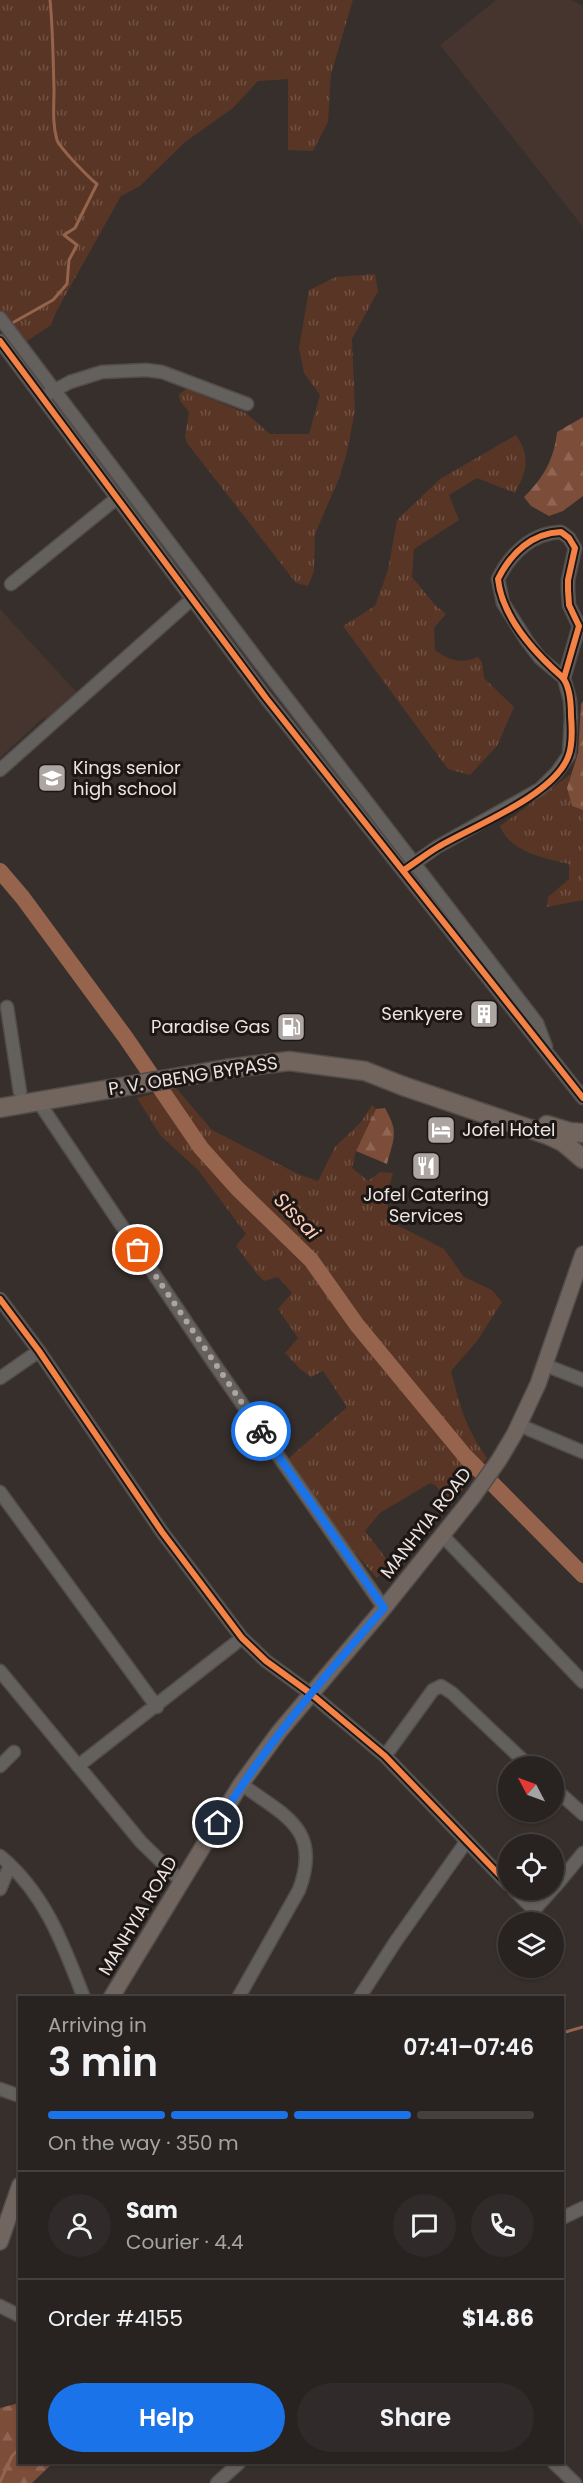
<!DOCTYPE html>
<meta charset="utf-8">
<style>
body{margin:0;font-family:Poppins,sans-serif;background:#302b2a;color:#f1f3f6;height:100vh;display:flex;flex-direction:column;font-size:22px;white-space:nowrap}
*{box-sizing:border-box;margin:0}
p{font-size:20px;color:#a5a4a5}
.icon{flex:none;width:33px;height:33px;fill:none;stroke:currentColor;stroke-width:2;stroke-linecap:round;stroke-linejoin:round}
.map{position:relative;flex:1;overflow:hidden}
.side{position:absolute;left:18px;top:1996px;width:546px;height:468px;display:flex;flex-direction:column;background:#282321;border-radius:0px;box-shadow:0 2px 4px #0004,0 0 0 2px #44403f}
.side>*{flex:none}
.needle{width:39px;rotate:311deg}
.tools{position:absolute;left:498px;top:1756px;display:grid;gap:12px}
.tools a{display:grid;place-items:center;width:66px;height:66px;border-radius:50%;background:#282321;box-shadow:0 2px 4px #0004,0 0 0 2px #44403f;font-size:30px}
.pin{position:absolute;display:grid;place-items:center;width:51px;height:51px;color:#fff;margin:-26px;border:3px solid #fff;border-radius:50%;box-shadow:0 2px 6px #0007}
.courier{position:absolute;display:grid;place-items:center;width:60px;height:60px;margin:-30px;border:4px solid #1a73e8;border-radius:50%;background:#fff;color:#222;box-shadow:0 2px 8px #0007}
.headline em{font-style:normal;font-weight:600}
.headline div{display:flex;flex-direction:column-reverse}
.headline{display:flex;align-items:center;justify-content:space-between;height:102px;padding:0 30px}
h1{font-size:39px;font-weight:600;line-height:45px}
.bar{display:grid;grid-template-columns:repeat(4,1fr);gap:9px 6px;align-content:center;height:72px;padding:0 30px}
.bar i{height:8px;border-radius:4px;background:#44403f}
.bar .current{background:#1a73e8}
.bar p{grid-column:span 4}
.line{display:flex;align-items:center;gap:15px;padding:0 30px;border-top:2px solid #44403f}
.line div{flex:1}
.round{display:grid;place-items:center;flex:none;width:63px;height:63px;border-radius:32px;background:#302b2a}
.primary-button{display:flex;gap:12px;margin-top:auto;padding:12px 30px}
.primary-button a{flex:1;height:69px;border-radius:36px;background:#1a73e8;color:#fff;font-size:24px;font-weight:600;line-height:69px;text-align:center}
.primary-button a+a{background:#302b2a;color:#f1f3f6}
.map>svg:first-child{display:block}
.built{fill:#45352e}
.grass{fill:url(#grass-tufts)}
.forest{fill:url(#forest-firs)}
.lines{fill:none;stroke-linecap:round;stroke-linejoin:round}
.stream{stroke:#96644d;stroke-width:3}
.river{stroke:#96644d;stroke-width:16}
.minor-casing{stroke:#524d4a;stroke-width:15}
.major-casing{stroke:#524d4a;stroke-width:18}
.highway-casing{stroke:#524d4a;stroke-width:21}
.minor{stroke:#64605d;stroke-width:12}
.major{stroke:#716560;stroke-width:15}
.highway{stroke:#72655e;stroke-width:18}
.cycleway-casing{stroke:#1c1715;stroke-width:10}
.cycleway{stroke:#f48246;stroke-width:6}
.done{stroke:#aca5a2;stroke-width:6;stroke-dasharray:0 10.8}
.route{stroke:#1a73e8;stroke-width:8}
.labels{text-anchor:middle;stroke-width:6;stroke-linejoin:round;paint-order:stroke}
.poi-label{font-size:18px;fill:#ebe4e1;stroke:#1c1715;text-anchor:start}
.street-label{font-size:18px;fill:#ebe4e1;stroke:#1c1715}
.water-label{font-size:20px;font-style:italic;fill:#fdcbb4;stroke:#1c1715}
</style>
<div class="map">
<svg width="583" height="2483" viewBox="0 0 583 2483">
<defs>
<pattern id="grass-tufts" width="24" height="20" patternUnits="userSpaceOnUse" patternTransform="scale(1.5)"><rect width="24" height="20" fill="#593525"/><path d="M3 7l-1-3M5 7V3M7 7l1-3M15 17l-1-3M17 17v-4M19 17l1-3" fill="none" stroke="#715244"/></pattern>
<pattern id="forest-firs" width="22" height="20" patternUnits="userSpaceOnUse" patternTransform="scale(1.5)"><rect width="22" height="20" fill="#7c4d38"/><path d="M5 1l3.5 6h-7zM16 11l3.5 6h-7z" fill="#8f6654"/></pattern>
</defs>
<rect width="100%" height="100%" fill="#362f2c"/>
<!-- built -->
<path class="built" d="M496 0H571L583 6V227L440 45Z
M0 609 81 697 51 725 44 717 0 758Z"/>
<!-- grass -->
<path class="grass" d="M0 0H353L331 74 328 122 313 151 288 150V79L258 81 233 108 185 142 140 186 121 196 56 312 51 325 24 343 0 311Z
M375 274 378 291 352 339 355 410 347 452 340 476 315 534 314 571 308 586 296 583 187 443 185 436 189 412 180 401 179 394 187 389 246 413 270 434H309L320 395 304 373 299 348 309 290 336 277Z
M516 435C531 457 527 471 515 493L477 478 449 495 459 520 414 549 412 577 435 605 446 614 434 628 435 650C450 661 460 664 478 657L482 662 484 678 514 707 497 746 470 775 448 769 343 626 375 606 388 570 397 520 440 479Z
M571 774 567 788 572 806 583 810V900L547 907 548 897 569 879V864C544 858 510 852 500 826Z
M176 1088 212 1130 298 1174 318 1181 335 1147 361 1122 372 1105 376 1109 356 1151 352 1168 368 1181 380 1172 393 1173 386 1198 391 1222 444 1249 464 1277 492 1290 502 1302 477 1341 451 1371C460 1406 465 1427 487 1458L451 1504 435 1485 430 1483 380 1513 365 1531 391 1565 377 1578 342 1538 289 1458 347 1407 323 1371 311 1377 300 1369 285 1353 298 1338 278 1309 292 1293 278 1277 264 1281 257 1274 236 1246 246 1234 198 1170 160 1135 137 1098Z"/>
<!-- forest -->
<path class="forest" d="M583 417V496L563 511 549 516 531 506 524 497C543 478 554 460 557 432Z
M583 701V810L572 806 567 788 578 753 581 704Z
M385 1108C399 1133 394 1137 387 1164L356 1151 376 1109Z
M19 2403 20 2463H53L32 2483H0V2408Z"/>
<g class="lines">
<!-- stream -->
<path class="stream" d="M14 322 53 300 67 284 69 260 77 245 64 235 75 228 97 184C89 178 60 148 57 140 52 123 54 106 54 89 53 59 53 29 50 0
M562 2033 583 2027
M0 2482 12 2456 20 2448"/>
<!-- river -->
<path class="river" d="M0 871 23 898 126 1038 201 1148 237 1188 311 1260 357 1325 465 1456 583 1575"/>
<!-- minor casing -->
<g class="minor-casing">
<path id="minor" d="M0 318 260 663 537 1023 546 1047
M0 341 266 698 583 1098
M48 394 70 382 102 372 146 370 162 372 247 404
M11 584 117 498
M0 770 192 599
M409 867 437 847 540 789 557 772 569 755 571 718 570 700 564 678 540 658 527 641 503 603 498 579C511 553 532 533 561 532L569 538 575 548 568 580V590L569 605 579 626 564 678
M7 1007 20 1092
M38 1101 213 1362 384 1608
M0 1299 39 1351 162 1532 242 1638 266 1661 310 1693 385 1756 508 1884
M545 1365 583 1380
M0 1378 39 1351
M519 1425 583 1452
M0 1492 157 1707
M442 1535 583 1682
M0 1671 141 1842 182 1882
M385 1756 433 1690 441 1686 452 1693 530 1767
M0 1766 14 1752
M78 1766 242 1638
M554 1788 583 1814
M0 1856C45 1893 64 1946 84 1998
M554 1888 583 1853
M0 1889 10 1865
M514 1890 534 1910 552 1890
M238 1998 299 1890C322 1829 285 1816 241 1784
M359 1998 396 1941 466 1842
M0 2089 20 2096
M562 2218 583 2208
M0 2306 20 2316
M554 2463 575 2483
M217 2483 239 2463"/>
</g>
<!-- major casing -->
<g class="major-casing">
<path id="major" d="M111 1998 241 1784 279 1732 384 1608 472 1498 499 1460 515 1433 538 1384 583 1254
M0 2242 20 2185"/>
</g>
<!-- highway casing -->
<g class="highway-casing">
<path id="highway" d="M0 1108 226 1069 289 1061 365 1071 403 1086 548 1135 563 1142 583 1159
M547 1125 570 1132 583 1133"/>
</g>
<!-- minor -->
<use href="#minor" class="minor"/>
<!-- major -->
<use href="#major" class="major"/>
<!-- highway -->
<use href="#highway" class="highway"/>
<!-- cycleway casing -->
<g class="cycleway-casing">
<path id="cycleway" d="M0 341 266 698 583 1098
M404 870C415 863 426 854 438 847 473 826 553 796 568 757 573 745 572 728 571 716 571 704 570 684 561 676 534 652 502 617 498 579 511 553 532 533 561 532L569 538 575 548 568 580V590L569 605 579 626 564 678
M0 1299 39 1351 162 1532 242 1638 266 1661 310 1693 385 1756 508 1884"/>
</g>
<!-- cycleway -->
<use href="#cycleway" class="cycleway"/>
</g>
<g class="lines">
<!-- done -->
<path class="done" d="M138 1250 261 1431"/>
<!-- route -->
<path class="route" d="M218 1823C265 1745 324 1677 384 1608L261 1431"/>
</g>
<!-- icons -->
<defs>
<g id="school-square" transform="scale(1.5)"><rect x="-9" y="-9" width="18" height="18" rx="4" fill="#aca5a2" stroke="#1c1715"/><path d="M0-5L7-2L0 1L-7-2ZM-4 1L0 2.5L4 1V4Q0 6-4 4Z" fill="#fff"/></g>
<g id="building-square" transform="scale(1.5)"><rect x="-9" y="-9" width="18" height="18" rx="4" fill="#aca5a2" stroke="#1c1715"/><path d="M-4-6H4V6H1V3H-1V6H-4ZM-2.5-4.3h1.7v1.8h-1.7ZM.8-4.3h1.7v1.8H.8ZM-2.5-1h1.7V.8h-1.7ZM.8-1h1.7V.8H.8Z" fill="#fff"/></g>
<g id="fuel-square" transform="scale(1.5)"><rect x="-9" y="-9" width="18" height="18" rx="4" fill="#aca5a2" stroke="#1c1715"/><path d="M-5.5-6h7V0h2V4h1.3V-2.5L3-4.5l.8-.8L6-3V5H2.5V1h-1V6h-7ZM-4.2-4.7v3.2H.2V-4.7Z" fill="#fff"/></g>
<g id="hotel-square" transform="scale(1.5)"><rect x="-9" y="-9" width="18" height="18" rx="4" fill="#aca5a2" stroke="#1c1715"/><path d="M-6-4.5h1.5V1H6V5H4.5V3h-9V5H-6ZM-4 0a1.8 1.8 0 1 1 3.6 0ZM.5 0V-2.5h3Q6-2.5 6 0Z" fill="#fff"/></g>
<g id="restaurant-square" transform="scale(1.5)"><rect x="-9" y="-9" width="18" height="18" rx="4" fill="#aca5a2" stroke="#1c1715"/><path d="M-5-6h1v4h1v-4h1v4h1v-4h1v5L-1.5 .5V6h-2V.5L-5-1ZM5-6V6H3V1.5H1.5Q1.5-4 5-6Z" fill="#fff"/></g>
</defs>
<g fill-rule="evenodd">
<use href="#school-square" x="52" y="778"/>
<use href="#building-square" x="484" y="1014"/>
<use href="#fuel-square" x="291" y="1027"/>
<use href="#hotel-square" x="441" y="1130"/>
<use href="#restaurant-square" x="426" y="1166"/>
</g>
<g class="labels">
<!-- poi labels -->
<g class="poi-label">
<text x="73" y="774">Kings senior<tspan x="73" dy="21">high school</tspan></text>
<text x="463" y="1020" text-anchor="end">Senkyere</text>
<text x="270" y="1033" text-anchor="end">Paradise Gas</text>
<text x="462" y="1136">Jofel Hotel</text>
<text x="426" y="1201" text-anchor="middle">Jofel Catering<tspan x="426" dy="21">Services</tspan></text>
</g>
<!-- street labels -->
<g class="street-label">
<text transform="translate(193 1076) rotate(-9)" y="6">P. V. OBENG BYPASS</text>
<text transform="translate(426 1523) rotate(-52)" y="6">MANHYIA ROAD</text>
<text transform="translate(138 1916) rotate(-59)" y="6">MANHYIA ROAD</text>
</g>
<!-- water labels -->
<g class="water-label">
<text transform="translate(297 1216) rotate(46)" y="7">Sissai</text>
</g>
</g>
</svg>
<div class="tools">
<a><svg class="needle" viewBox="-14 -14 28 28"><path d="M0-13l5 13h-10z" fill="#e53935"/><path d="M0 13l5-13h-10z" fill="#a5a4a5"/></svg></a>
<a><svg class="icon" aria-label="locate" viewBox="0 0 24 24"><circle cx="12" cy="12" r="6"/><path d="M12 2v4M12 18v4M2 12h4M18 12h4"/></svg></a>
<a><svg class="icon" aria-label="layers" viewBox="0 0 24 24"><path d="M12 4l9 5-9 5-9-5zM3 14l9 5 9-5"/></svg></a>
</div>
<div class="pin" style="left:138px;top:1250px;background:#ea580c"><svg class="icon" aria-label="bag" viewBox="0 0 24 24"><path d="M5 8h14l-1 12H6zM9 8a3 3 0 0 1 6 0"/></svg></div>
<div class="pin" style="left:218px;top:1823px;background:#1f2937"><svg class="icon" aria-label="home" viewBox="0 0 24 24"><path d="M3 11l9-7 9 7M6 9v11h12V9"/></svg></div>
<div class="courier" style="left:261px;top:1431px"><svg class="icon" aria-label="bike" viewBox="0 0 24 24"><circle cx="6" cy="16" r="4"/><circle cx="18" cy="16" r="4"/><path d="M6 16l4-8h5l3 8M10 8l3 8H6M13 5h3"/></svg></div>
<section class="side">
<div class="headline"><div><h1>3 min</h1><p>Arriving in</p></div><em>07:41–07:46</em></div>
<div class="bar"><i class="current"></i><i class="current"></i><i class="current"></i><i></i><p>On the way · 350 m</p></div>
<div class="line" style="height:108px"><a class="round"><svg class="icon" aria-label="person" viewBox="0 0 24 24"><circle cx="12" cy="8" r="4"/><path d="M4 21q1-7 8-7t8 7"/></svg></a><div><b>Sam</b><p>Courier · 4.4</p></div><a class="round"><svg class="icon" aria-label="chat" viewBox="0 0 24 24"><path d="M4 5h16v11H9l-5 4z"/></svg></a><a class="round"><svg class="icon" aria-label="phone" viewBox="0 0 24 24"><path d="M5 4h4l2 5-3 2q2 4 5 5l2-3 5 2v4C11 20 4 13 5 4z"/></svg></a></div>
<div class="line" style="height:78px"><div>Order #4155</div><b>$14.86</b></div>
<div class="primary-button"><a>Help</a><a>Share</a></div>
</section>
</div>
